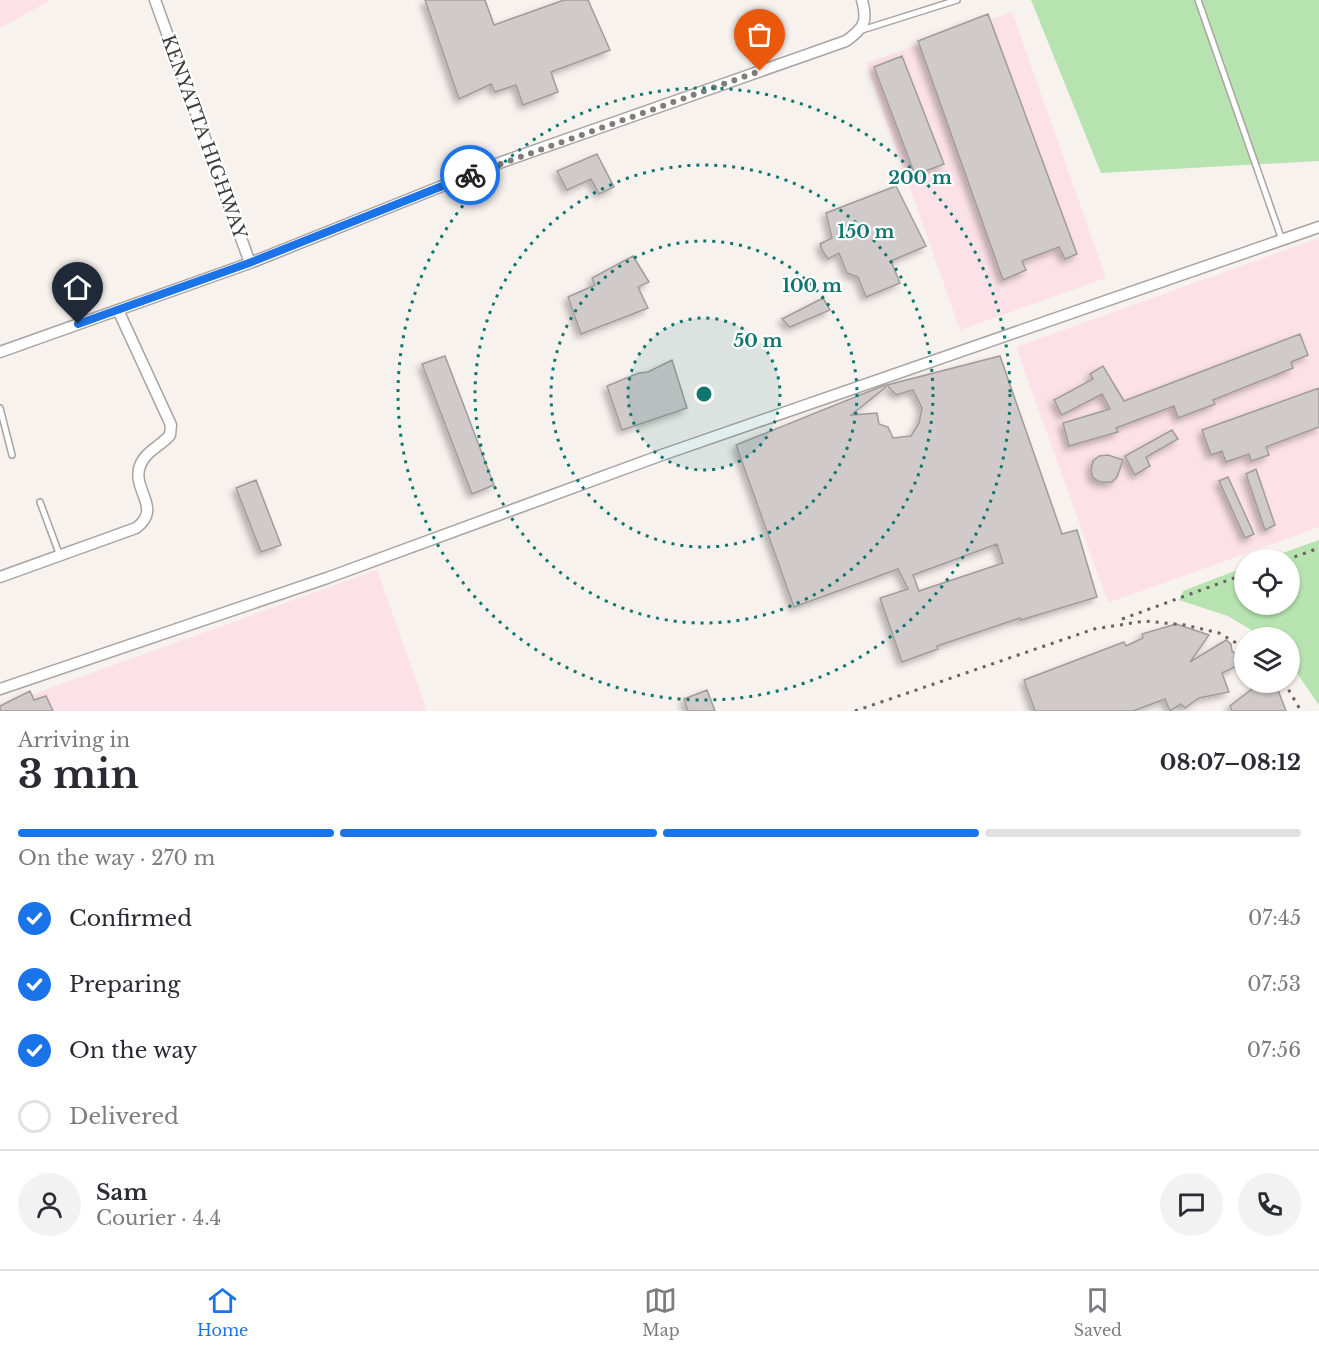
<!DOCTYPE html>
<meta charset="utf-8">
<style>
body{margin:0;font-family:"Libre Baskerville",serif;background:#f2f2f3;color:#2b2b33;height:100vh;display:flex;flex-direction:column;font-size:22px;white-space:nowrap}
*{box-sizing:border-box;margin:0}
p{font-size:20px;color:#7c7c81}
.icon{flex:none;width:33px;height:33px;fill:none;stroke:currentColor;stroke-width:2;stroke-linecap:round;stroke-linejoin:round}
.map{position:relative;height:711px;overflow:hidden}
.side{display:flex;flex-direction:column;background:#fff;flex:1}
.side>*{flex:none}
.fabs{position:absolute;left:1234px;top:549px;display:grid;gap:12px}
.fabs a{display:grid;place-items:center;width:66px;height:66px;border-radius:50%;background:#fff;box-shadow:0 2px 4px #0004;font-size:30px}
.pin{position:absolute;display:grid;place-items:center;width:51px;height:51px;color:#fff;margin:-62px -26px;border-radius:50% 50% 50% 0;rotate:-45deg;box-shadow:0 0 6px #0007}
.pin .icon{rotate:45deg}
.courier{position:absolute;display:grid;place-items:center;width:60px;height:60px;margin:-30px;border:4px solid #1a73e8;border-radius:50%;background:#fff;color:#222;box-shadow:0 2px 8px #0007}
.head em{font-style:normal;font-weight:700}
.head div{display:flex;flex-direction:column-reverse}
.head{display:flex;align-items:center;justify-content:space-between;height:102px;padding:0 18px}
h1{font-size:39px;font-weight:700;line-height:45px}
.bar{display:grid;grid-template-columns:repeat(4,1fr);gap:9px 6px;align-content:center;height:72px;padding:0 18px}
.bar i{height:8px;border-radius:4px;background:#e1e1e2}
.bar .on{background:#1a73e8}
.bar p{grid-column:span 4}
.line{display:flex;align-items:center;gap:15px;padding:0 18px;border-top:2px solid #e1e1e2}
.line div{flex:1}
.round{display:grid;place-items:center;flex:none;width:63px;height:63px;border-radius:32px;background:#f2f2f3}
ol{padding:0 18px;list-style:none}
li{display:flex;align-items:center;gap:18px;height:66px}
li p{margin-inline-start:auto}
li .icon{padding:6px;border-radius:50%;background:#1a73e8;color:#fff;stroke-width:4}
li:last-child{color:#7c7c81}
li i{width:33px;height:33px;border:3px solid #e1e1e2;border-radius:50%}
.dock{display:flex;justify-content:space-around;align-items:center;height:84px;border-top:2px solid #e1e1e2;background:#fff;font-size:16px;color:#7c7c81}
.dock a{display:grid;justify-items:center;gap:3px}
.dock .on{color:#1a73e8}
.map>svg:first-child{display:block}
.industrial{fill:#fce1e8}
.green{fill:#b6e3b0}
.building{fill:#d0caca;stroke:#a19c9b;stroke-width:1.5;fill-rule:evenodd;filter:url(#shadow)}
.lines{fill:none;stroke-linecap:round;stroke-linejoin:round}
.service-casing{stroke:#a9a4a2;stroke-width:8}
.minor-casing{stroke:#a9a4a2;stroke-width:13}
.service{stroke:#fff;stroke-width:5}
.minor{stroke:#fff;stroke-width:10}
.rail{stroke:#666462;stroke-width:3;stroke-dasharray:3 6;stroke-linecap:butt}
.done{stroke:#7f7c7a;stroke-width:6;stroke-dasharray:0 10.8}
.route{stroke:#1a73e8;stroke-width:8}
.ring{fill:none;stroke:#0f766e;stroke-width:3;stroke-dasharray:3 6}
.labels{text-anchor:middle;stroke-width:4.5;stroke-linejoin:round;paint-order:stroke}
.street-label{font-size:18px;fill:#3e3c3b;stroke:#fff}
.centre{fill:#0f766e;stroke:#fff;stroke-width:3}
.ring-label{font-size:18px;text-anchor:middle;font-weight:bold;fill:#0f766e;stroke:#fff;stroke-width:4.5;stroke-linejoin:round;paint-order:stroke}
</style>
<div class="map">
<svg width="1319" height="711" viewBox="0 0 1319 711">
<defs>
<filter id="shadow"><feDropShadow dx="-4" dy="4" stdDeviation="3" flood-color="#0004"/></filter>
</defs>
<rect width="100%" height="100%" fill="#f8f2ef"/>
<!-- industrial -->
<path class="industrial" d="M0 0H51L0 28Z
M1012 12 1106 278 960 330 866 63Z
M1319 238V527L1108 603 1016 347Z
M377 570 427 711H0V706Z"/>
<!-- green -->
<path class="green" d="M1031 0H1319V161L1101 173Z
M1319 540V705L1290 663V638L1263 637 1228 616 1179 600 1183 591 1245 567V604H1290V560L1266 559Z"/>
<!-- building -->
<path class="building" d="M425 0H485L494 25 564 0H588L610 50 551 72 558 92 523 105 516 85 495 92 491 84 459 99Z
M988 14 1077 254 1065 259 1059 247 1022 261 1026 270 1003 280 918 41Z
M902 56 944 164 915 175 874 67Z
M597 154 614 187 599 194 591 179 567 190 557 171Z
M896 186 926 246 891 261 900 283 866 297 858 277 847 273 839 253 828 259 822 250 820 244 832 238 826 213Z
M633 256 649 282 638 287 648 308 581 334 568 297 595 285 592 278Z
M823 298 830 310 790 327 782 319Z
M1300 334 1308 355 1291 362 1293 368 1213 400 1215 404 1178 418 1174 406 1116 428 1118 432 1069 446 1063 423 1110 409 1102 394 1062 415 1054 400 1093 379 1090 374 1103 366 1124 401Z
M445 356 494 485 472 494 422 364Z
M1000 356 1062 534 1077 530 1097 597 1021 620 1020 618 937 646 938 649 902 662 880 598 908 589 898 569 794 607 736 445 885 385 886 387 851 415 877 413 879 424 888 427 893 438 911 436 919 423 922 408 913 390 896 395 887 385ZM997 544 1003 563 919 591 913 575Z
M672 360 687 408 622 430 607 386 639 373 648 372Z
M1319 388V427L1266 447 1269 455 1251 461 1249 454 1226 462 1222 451 1211 455 1202 430Z
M1172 430 1178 439 1146 457 1150 466 1135 475 1125 456Z
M1108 455 1123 460 1117 477 1112 482H1100L1093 478 1091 470 1093 461 1099 456Z
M1256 469 1275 525 1265 530 1246 474Z
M1228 477 1254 534 1245 538 1219 481Z
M256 480 281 545 261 552 236 488Z
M1176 624 1209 635 1190 662 1226 640 1231 644 1232 651 1237 655V666L1222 673 1229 692 1199 698 1185 708 1181 704 1170 711 1165 699 1133 711H1035L1024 680 1124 642 1126 646 1143 638 1142 634Z
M1252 689 1278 690 1286 711H1232L1230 706Z
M707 690 715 711H688L684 699Z
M30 691 34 700 46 696 53 711H0V706Z"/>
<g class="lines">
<!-- service casing -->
<g class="service-casing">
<path id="service" d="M1198 0 1282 240
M862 30 957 0
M0 408 12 455
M40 502 60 556"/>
</g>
<!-- minor casing -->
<g class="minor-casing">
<path id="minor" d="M250 263 502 162 846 41C864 28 868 22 862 0
M0 352 250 263 155 0
M0 577 136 528C162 509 134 492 139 469 143 452 160 447 170 435L171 425 118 310
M0 689 327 578 659 456 1319 227"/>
</g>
<!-- service -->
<use href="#service" class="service"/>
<!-- minor -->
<use href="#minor" class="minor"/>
<!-- rail -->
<path class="rail" d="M1286 560 1319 548
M1122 619 1245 574
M1284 682 1301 711
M855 711 1094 629 1145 621 1185 625 1219 633 1245 648"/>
</g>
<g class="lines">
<!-- done -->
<path class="done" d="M470 175 760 71"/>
<!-- route -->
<path class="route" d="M78 324 249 263 470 175"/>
</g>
<!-- distance rings -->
<circle cx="704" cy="394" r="76" fill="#0f766e" fill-opacity=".12"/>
<g class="ring">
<circle cx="704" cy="394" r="76"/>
<circle cx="704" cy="394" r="153"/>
<circle cx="704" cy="394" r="229"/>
<circle cx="704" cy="394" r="306"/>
</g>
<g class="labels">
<!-- street labels -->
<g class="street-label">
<text transform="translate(204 137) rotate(70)" y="6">KENYATTA HIGHWAY</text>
</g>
</g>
<circle cx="704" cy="394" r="9" class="centre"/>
<g class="ring-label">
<text x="920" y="184">200 m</text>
<text x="866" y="238">150 m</text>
<text x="812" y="292">100 m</text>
<text x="758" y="347">50 m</text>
</g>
</svg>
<div class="fabs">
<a><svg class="icon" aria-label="locate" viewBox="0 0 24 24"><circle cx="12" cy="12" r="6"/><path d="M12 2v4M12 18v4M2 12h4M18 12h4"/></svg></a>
<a><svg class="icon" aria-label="layers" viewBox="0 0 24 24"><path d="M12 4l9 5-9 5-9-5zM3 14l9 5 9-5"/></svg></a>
</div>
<div class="pin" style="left:760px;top:71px;background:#ea580c"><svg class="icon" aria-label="bag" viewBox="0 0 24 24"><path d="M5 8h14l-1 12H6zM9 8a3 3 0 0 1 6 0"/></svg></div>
<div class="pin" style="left:78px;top:324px;background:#1f2937"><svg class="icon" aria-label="home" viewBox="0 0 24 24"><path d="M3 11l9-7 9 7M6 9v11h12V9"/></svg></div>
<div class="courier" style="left:470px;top:175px"><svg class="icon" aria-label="bike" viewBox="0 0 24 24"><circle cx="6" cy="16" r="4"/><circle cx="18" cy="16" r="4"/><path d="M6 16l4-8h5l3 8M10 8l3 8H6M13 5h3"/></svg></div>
</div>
<section class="side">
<div class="head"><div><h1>3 min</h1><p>Arriving in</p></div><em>08:07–08:12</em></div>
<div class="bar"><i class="on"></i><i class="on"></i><i class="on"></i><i></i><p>On the way · 270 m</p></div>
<ol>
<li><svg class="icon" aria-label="check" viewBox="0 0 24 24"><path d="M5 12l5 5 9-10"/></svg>Confirmed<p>07:45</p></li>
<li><svg class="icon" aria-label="check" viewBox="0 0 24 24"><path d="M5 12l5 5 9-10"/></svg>Preparing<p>07:53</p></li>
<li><svg class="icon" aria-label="check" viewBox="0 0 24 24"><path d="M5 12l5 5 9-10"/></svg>On the way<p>07:56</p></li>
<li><i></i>Delivered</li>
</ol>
<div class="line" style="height:108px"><a class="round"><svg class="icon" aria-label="person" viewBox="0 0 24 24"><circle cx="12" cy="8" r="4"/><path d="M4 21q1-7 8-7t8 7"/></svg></a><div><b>Sam</b><p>Courier · 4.4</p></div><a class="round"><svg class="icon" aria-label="chat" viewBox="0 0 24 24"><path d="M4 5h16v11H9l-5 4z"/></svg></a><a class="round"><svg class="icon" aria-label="phone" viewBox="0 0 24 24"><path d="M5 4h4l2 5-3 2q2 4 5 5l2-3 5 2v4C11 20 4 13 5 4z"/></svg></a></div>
</section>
<nav class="dock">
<a class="on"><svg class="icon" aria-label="home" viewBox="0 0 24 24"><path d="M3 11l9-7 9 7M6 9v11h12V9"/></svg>Home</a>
<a><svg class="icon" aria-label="map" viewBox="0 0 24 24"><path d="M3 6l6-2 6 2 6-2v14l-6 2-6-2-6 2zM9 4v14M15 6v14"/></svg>Map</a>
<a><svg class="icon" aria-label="saved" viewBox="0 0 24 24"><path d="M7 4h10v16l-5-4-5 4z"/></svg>Saved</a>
</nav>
